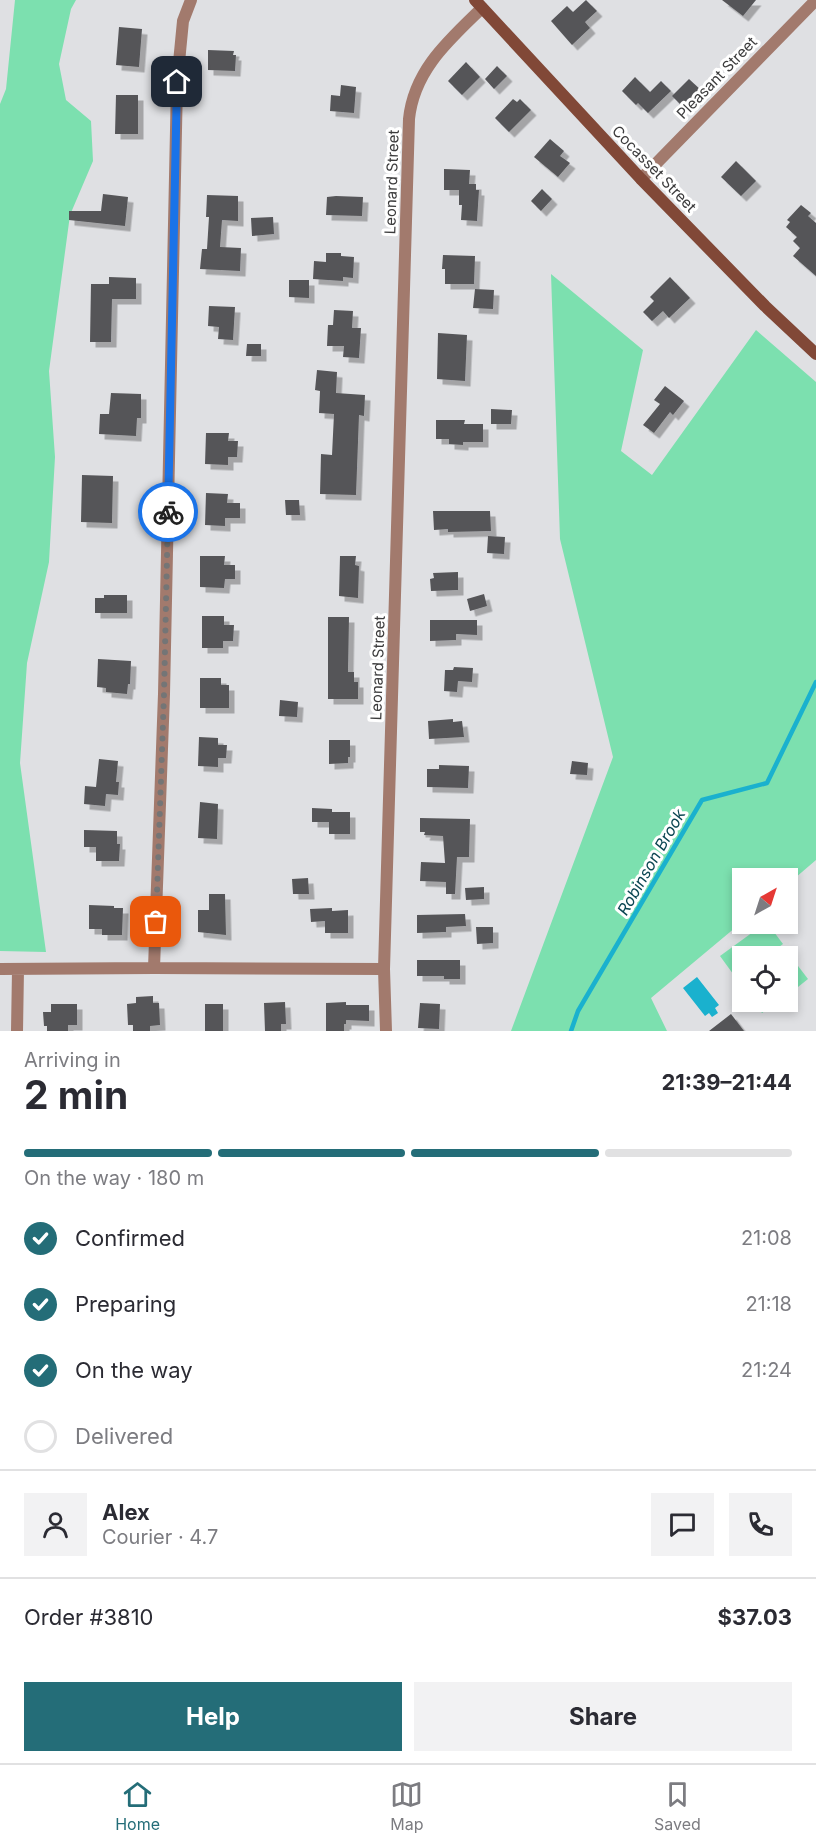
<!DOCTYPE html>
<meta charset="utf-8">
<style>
body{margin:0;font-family:Inter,sans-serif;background:#f2f2f3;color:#2b2b33;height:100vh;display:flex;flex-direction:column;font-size:22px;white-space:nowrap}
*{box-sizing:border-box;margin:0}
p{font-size:20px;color:#7c7c81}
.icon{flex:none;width:33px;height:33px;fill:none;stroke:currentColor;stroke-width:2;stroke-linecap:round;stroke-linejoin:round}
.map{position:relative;height:1031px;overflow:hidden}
.side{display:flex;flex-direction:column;background:#fff;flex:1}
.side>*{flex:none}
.needle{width:39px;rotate:39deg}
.fabs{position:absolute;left:732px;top:868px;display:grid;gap:12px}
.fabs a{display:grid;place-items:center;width:66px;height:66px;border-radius:0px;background:#fff;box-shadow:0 3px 9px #0003;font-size:30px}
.pin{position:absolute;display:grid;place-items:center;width:51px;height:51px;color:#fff;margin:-26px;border-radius:12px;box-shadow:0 3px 9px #0006}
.courier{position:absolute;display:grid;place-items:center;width:60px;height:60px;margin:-30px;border:4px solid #1a73e8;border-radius:50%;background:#fff;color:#222;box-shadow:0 2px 8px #0007}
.summary em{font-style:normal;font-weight:700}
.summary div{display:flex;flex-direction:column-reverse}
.summary{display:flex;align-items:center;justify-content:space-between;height:102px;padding:0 24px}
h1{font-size:39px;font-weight:700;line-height:45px}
.bar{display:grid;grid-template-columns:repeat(4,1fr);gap:9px 6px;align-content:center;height:72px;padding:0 24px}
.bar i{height:8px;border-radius:4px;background:#e1e1e2}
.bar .on{background:#246d78}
.bar p{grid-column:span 4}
.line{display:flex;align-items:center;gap:15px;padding:0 24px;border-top:2px solid #e1e1e2}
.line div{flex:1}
.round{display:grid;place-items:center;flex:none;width:63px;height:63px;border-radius:0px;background:#f2f2f3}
ol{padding:0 24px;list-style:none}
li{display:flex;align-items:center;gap:18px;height:66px}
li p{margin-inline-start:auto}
li .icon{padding:6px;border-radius:50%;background:#246d78;color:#fff;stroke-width:4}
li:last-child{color:#7c7c81}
li i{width:33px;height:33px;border:3px solid #e1e1e2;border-radius:50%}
.cta{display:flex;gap:12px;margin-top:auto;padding:12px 24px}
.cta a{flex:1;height:69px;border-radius:0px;background:#246d78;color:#fff;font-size:24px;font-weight:700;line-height:69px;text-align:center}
.cta a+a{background:#f2f2f3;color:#2b2b33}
.tab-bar{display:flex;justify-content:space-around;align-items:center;height:84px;border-top:2px solid #e1e1e2;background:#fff;font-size:16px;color:#7c7c81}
.tab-bar a{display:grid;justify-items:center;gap:3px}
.tab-bar .on{color:#246d78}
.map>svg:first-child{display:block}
.green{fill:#7ce0af}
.water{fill:#1ab1ce}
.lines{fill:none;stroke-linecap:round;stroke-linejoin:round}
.stream{stroke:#1ab1ce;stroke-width:4.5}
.building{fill:#555558;filter:url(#shadow)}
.street{stroke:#a27a6d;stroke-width:12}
.secondary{stroke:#814837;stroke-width:12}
.done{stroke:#747576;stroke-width:6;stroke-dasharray:0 10.8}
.route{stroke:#1a73e8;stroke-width:8}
.labels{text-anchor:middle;stroke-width:6;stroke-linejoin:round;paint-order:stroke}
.street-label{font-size:15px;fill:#3b3b3c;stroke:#fff}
.water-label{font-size:16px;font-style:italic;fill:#0c4753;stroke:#fff}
</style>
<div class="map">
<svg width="816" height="1031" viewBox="0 0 816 1031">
<defs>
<filter id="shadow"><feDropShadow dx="5.5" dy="5.5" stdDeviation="0" flood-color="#0004"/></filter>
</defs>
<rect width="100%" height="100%" fill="#dfe0e3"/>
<!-- green -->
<path class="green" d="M15 0H76L71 9 59 64 66 100 91 121 93 161 70 215 49 371 55 457 49 562 27 663 20 763 46 952 0 951V104L6 89Z
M551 274 643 350 621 451 652 475 756 330 816 382V860L788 884V879H742V922L651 998 667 1031H511L613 757 560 539Z
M764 924H768L783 944 765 957H742V973L736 978 720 956Z
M792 958 808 979 788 995V961Z
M754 1002H778L762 1013Z"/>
<!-- water -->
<path class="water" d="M697 977 719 1005 715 1008 718 1013 712 1017 709 1013 705 1016 683 988Z"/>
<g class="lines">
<!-- stream -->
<path class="stream" d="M571 1031 578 1011 702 800 767 783 816 682"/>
</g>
<!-- building -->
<path class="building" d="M586 0 597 11 585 22 590 28 572 45 551 21 567 6 573 12Z
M722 0H756L743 16Z
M119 27 142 29 139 67 116 65Z
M208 50 234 51 233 55H236L235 71 208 70Z
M466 62 480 77 462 95 448 81Z
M497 66 507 76 494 89 485 79Z
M635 77 650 92 661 81 671 91 648 113 638 103 636 105 622 91Z
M689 79 703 92 685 109 672 96Z
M341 85 356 87 354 113 330 111 331 95 340 96Z
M116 95H138V134H115Z
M513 99 517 102 520 99 531 110 509 132 495 118Z
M550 139 564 151 560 156 570 163 558 177 534 157Z
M736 161 756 181 741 196 721 177Z
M444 169 470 170 469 184H476V190H479L477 221 461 220 462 205H459V190H444Z
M542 189 552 199 541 211 531 201Z
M103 194 128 197 125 226 69 220V211H101Z
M207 195 238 196V221L222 220 220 247 241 248 240 271 200 269 202 249H207L209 217H206Z
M336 196 363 197 362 216 326 215 327 197Z
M801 205 811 213 808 216 816 223V276L793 256 800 248 793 241 797 237 786 227 790 222 787 220Z
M273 217 274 234 252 236 251 218Z
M326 253H341V256L354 257 353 278 343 277V281L313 279 314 261 326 262Z
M443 255 475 256 474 284H445V269H442Z
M109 277 136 278V299H112L111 342H90L91 284H109Z
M670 277 690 298 669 318 663 311 652 321 643 312 654 301 650 297Z
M289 280H309V298L289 297Z
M475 289 494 290 493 309 473 308Z
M209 306 235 307 233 340 218 339 219 327 208 326Z
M334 310 353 311 352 328H361L359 358 343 357 344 346H327L328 325H333Z
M438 333 467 335 465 381 437 379Z
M247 344H261V356H246Z
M317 370 337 372 336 393 365 395 364 416 359 415 356 495 320 494 321 454 332 455 334 414 319 413 320 391 315 390Z
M665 386 684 401 673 415 670 412 654 433 643 425 660 404 654 400Z
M111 393 141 394V418H137L136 436 99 434 100 414H109Z
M491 409 512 410 511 424H491Z
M436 420H465L464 424H483V442H463V445L449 444V439H436Z
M206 433H229L228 441H238L237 457H228V465L205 464Z
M82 475 113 476 112 523 81 522Z
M206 493 228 494 227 503H240V518H225V526L205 525Z
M285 500H299L300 515H286Z
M433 511H490L491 531 448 532V529L434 530Z
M488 536 505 537 504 554 487 553Z
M200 556H225L224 565H235V579H225L224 588 200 587Z
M340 556H356L355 565 359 566 358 598 339 596Z
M458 572V590L431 591 430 579 434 578 433 573Z
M484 594 487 606 470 611 467 599Z
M104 595H127V613H95V598H104Z
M202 616H224V625H234L233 641H223V648H202Z
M328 617H349L348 672H354V682H358V699H328Z
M430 620H477V635L456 634V640L430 641Z
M98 659 131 661 130 684H128L127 694 106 692V688L97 687Z
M454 667 473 668 472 682 458 681 457 692 444 691 445 670H453Z
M200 678H221V685H229V708H200Z
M280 700 298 702 297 717 279 716Z
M453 719V722L462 721 464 737 429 739 428 721Z
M199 737 218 738V745H227L226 758H218V767L198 766Z
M329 740H350V757H348V763L329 764Z
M99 759 118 761 116 782H119L118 795 106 794 105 806 84 804 85 786 96 787Z
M572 761 588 763 587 775 570 774Z
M439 765 469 766 468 788 427 787V769H439Z
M200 802 218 804 217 839 198 838Z
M312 808 332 809V812H350V834H329V822H312Z
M420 818 470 819 469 857H457L455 894H446V882L420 881 421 862 445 863 443 836 424 835 425 832H420Z
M84 830 117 831V844H120L119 861H96V847H84Z
M308 878 309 894H293L292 879Z
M484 887V899L466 900 465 888Z
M209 894H225L226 935 198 932V910H209Z
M89 905 114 906V908H123L122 935H102V929H89Z
M332 908V911L348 910V933H325V921L311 922 310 909Z
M465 914 466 926 446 927V932L417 933V915Z
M476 927H493V943L477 944Z
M417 960H460V979H444V976H417Z
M153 996V1003H159L160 1025 150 1026V1031H133V1025H128L127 1004 136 1003V997Z
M285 1002 286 1024H281V1031H265L264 1003Z
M346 1002V1005H369V1021L346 1020V1024H344V1031H326V1003Z
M420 1003 440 1004 439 1029 418 1028Z
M51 1004H77V1025H68V1031H47V1026H44L43 1012H51Z
M205 1004H223V1031H205Z
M731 1014 744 1031H709Z"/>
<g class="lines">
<!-- street -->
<path class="street" d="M641 179 816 0
M154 968 164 694 177 83 183 21 191 0
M0 969 154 968 384 969
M17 1031 18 970
M386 1031 384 969 409 119C414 70 449 40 482 8"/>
<!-- secondary -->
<path class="secondary" d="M475 0 641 179 765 306 816 354"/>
</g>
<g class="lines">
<!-- done -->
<path class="done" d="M156 922 164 694 168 512"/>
<!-- route -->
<path class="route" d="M168 512 177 82"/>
</g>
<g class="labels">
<!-- street labels -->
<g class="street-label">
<text transform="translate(717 78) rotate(-46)" y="5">Pleasant Street</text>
<text transform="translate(654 169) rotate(46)" y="5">Cocasset Street</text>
<text transform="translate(392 182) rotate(-88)" y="5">Leonard Street</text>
<text transform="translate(378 668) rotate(-88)" y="5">Leonard Street</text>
</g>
<!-- water labels -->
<g class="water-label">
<text transform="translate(651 862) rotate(-60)" y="6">Robinson Brook</text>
</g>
</g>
</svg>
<div class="fabs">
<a><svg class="needle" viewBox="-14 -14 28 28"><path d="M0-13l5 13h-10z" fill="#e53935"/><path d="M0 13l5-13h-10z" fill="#7c7c81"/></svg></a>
<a><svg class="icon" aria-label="locate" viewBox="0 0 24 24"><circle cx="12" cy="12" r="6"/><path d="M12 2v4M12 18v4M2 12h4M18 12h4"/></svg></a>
</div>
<div class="pin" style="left:156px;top:922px;background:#ea580c"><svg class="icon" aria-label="bag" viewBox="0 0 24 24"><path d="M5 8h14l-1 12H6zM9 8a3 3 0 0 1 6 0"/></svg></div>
<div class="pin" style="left:177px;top:82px;background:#1f2937"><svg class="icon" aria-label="home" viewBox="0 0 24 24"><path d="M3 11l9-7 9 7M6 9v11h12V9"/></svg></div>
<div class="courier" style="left:168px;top:512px"><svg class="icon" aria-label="bike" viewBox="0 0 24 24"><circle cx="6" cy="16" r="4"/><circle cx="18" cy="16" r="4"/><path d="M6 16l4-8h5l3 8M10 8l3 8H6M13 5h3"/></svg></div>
</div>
<section class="side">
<div class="summary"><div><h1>2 min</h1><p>Arriving in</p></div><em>21:39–21:44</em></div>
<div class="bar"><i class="on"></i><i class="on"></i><i class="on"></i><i></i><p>On the way · 180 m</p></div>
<ol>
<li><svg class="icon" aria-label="check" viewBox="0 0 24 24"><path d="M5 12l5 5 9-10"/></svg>Confirmed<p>21:08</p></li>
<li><svg class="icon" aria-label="check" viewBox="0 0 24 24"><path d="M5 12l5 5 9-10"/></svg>Preparing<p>21:18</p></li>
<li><svg class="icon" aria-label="check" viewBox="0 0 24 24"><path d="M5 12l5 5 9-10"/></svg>On the way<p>21:24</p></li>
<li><i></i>Delivered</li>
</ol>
<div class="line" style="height:108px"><a class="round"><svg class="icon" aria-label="person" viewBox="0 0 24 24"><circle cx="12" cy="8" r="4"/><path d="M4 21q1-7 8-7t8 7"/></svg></a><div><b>Alex</b><p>Courier · 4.7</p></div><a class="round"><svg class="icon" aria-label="chat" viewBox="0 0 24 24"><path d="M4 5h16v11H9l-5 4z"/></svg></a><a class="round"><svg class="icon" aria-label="phone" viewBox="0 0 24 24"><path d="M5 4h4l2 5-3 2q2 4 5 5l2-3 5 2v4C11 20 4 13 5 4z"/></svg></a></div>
<div class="line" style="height:78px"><div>Order #3810</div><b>$37.03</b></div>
<div class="cta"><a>Help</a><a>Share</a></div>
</section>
<nav class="tab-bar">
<a class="on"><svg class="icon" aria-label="home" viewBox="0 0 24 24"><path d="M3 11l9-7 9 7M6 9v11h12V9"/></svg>Home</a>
<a><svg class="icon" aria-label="map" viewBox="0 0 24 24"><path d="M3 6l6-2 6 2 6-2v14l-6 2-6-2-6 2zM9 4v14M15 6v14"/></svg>Map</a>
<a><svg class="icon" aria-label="saved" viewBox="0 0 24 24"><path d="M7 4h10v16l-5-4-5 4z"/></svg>Saved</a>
</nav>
